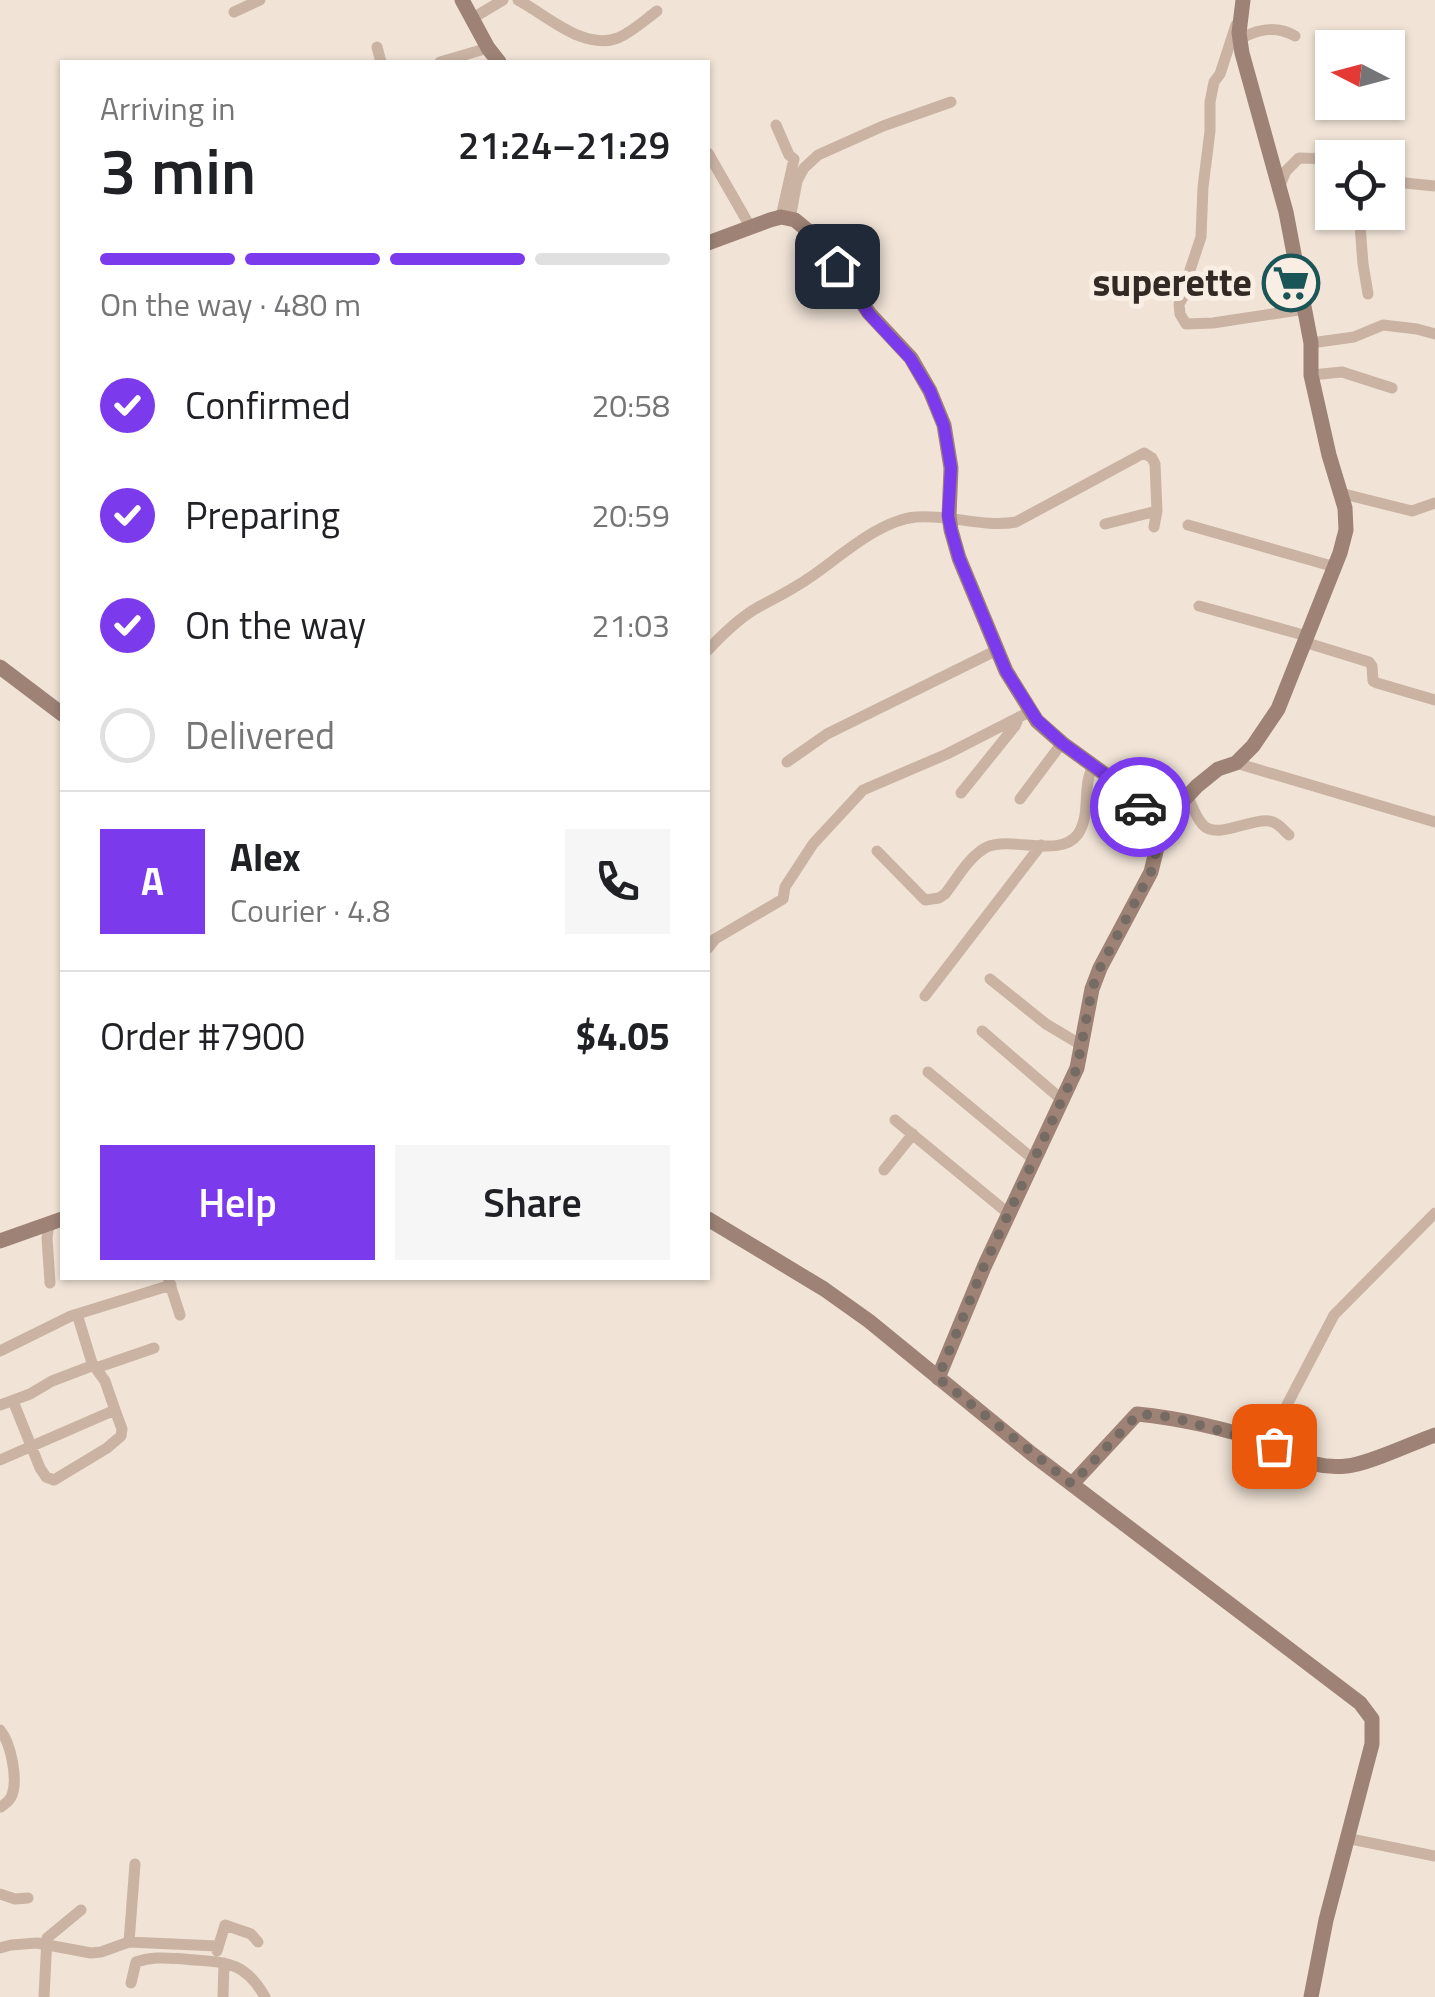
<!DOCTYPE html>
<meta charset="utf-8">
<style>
body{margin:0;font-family:"Titillium Web",sans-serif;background:#f6f6f6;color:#202124;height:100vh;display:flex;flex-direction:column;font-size:38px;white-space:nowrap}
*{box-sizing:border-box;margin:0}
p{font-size:32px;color:#757577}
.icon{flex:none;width:55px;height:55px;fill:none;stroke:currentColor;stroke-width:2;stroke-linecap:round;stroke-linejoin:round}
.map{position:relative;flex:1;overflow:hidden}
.drawer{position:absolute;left:60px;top:60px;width:650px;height:1220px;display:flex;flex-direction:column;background:#fff;border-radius:0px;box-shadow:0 2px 8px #0004}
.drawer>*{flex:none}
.needle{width:65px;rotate:276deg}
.buttons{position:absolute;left:1315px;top:30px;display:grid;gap:20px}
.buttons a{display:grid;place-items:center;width:90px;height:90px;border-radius:0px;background:#fff;box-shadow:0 2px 8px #0004;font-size:50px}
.pin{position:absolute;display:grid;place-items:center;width:85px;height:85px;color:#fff;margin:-42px;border-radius:20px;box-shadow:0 5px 15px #0006}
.courier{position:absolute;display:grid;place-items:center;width:100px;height:100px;margin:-50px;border:8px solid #7c3aed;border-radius:50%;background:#fff;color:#222;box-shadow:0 2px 12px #0007}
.head em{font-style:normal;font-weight:600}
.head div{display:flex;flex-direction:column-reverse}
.head{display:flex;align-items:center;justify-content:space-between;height:170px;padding:0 40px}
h1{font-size:65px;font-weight:600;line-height:75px}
.bar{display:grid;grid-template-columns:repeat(4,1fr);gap:15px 10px;align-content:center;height:120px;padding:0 40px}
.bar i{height:12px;border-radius:8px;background:#e0e0e0}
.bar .on{background:#7c3aed}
.bar p{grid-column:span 4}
.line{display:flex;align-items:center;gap:25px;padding:0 40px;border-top:2px solid #e0e0e0}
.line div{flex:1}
.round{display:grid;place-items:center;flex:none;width:105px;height:105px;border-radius:0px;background:#f6f6f6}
ol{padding:0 40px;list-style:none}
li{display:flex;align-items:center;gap:30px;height:110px}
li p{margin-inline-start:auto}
li .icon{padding:10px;border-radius:50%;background:#7c3aed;color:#fff;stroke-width:4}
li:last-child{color:#757577}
li i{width:55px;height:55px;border:5px solid #e0e0e0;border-radius:50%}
.action{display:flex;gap:20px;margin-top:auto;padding:20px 40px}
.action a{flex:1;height:115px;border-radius:0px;background:#7c3aed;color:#fff;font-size:40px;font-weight:600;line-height:115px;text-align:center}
.action a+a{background:#f6f6f6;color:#202124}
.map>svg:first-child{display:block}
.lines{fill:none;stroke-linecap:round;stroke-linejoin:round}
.street{stroke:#cab3a3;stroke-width:11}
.secondary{stroke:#9d8275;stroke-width:15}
.done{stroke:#766b63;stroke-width:10;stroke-dasharray:0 18}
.route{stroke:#7c3aed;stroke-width:12}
.labels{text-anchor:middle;stroke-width:10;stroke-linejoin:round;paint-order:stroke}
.poi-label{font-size:38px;font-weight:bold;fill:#342a25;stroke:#f9eee3;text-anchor:end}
</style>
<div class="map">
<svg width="1435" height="1997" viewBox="0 0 1435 1997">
<rect width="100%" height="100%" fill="#f1e4d7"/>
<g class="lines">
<!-- street -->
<path class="street" d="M518 0C547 15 583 51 618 38 632 32 645 20 657 11
M234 12 260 0
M473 18 503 0
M1236 25 1220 74 1214 82 1210 102V131L1203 187 1201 237 1190 270 1186 292 1179 304 1180 314 1186 324 1213 323 1305 309
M1240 39C1258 29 1276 25 1295 36
M377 47 381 62
M440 62 488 48
M776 125 789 155 794 159 781 217
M708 153 751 228
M1388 176 1405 183 1435 186
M1280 185 1286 171 1299 158 1332 159
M1359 212 1363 264 1368 294
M790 219 797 181 804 168 818 155 883 126 951 102
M1311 343 1354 337 1383 325 1417 329 1435 334
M1311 375 1342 372 1392 388
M1340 493 1412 511 1435 503
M1105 524 1157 511
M1188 525 1335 567
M1199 606 1307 636
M1304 642 1369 662 1372 666 1373 681 1377 683 1435 700
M708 650C722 635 737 620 755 609 773 599 792 590 809 578 839 558 879 520 916 517 950 514 983 528 1016 522L1144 453 1152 458 1155 464 1157 511 1154 527
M787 762 827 734 995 651
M1236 763 1435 822
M961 793 1015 726 1019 717
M1187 796C1192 805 1196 818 1203 825 1217 840 1251 818 1269 821 1278 822 1283 830 1289 835
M1020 799 1062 743
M877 851 925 900 939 898 945 894C956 880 970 855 987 847 1014 836 1060 859 1078 834 1092 813 1081 785 1094 765
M708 948 715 939 783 899 785 887 813 844 863 790 947 754 1031 711
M990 979 1046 1024 1083 1046
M925 996 1041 845
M982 1031 1061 1099
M928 1072 1033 1159
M895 1120 1009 1214
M884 1170 913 1134
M49 1224 47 1238 50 1283
M169 1281 180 1315
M0 1351 71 1316 171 1285
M96 1368 154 1348
M13 1401 40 1468 46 1477 54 1480 107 1448 121 1436 122 1429 115 1410 105 1381 92 1363 77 1314
M0 1405 30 1394 52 1381 94 1365
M1267 1443 1334 1315 1435 1213
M0 1460 115 1410
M0 1730C11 1743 18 1779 12 1795 10 1801 6 1803 1 1807
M1346 1838 1435 1856
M0 1894 15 1899 28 1898
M129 1942 135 1864
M0 1948 11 1945 37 1943 91 1953 101 1952 129 1942 217 1946
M217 1951 225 1925 251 1934 258 1942
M131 1983 136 1962C153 1956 167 1958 184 1959 222 1963 243 1958 265 1997
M44 1997 47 1938 81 1910
M223 1997 224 1963"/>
<!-- secondary -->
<path class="secondary" d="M462 0 488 48 499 62
M708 243 770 220 781 217 795 220 813 235 837 265 869 313 911 358 930 391 944 425 951 468 949 516 951 530 959 558 1006 671 1037 721 1062 743 1113 780 1144 811 1160 835
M0 667 62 714
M708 1219 824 1289 869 1321 1032 1454 1360 1703 1372 1719V1744L1326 1920 1311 1997
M0 1241 62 1219
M938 1378 984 1267 1077 1068 1092 989 1100 968 1151 872 1160 835 1169 816 1197 786 1218 769 1236 763 1253 746 1278 709 1340 553 1346 530 1345 508 1329 455 1311 375V343L1286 212 1242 53 1239 33 1243 0
M1072 1484 1137 1414C1178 1418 1228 1429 1267 1443 1298 1454 1309 1470 1347 1466 1369 1464 1412 1443 1435 1435"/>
</g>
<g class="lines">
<!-- done -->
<path class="done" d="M1140 807 1160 836 1151 872 1100 968 1092 989 1077 1068 984 1266 938 1378 1072 1484 1138 1414 1171 1417 1274 1446"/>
<!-- route -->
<path class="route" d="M837 266 869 314 910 358 930 391 944 426 951 468 948 516 951 530 959 558 1006 671 1037 720 1062 743 1113 780 1140 807"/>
</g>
<!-- icons -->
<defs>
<g id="supermarket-ring" transform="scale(2.875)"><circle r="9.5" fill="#f9eee3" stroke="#1a5557" stroke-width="1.5"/><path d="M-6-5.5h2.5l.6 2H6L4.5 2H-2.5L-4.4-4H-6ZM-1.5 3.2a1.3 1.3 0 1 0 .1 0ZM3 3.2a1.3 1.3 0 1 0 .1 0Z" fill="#1a5557"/></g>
</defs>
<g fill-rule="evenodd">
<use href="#supermarket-ring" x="1291" y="283"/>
</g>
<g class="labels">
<!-- poi labels -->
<g class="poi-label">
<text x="1252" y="296">superette</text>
</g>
</g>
</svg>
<div class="buttons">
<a><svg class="needle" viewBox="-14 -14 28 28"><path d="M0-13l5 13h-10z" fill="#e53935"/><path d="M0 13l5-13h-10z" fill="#757577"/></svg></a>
<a><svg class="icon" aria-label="locate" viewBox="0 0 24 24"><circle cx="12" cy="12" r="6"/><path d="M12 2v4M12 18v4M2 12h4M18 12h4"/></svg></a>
</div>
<div class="pin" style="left:1274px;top:1446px;background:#ea580c"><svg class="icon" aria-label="bag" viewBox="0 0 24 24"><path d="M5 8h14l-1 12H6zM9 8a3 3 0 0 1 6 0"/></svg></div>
<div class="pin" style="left:837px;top:266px;background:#1f2937"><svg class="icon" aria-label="home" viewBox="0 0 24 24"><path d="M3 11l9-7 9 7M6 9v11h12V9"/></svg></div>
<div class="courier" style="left:1140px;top:807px"><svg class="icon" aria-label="car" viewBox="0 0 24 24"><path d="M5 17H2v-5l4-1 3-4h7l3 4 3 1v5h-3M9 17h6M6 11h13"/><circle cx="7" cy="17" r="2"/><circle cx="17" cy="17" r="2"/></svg></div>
<section class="drawer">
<div class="head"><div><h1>3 min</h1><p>Arriving in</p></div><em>21:24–21:29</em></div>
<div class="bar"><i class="on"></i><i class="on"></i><i class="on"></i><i></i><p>On the way · 480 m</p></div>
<ol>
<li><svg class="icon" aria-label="check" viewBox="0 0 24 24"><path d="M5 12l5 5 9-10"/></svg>Confirmed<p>20:58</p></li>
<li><svg class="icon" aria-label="check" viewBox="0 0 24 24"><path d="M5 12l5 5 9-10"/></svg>Preparing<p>20:59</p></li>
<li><svg class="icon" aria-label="check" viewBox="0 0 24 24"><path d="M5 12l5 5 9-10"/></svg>On the way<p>21:03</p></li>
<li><i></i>Delivered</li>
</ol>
<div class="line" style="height:180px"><b class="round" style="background:#7c3aed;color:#fff">A</b><div><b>Alex</b><p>Courier · 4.8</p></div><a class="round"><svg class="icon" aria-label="phone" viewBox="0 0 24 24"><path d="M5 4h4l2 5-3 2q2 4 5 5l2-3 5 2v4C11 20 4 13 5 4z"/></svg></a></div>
<div class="line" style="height:130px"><div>Order #7900</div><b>$4.05</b></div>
<div class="action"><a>Help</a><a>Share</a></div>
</section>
</div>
